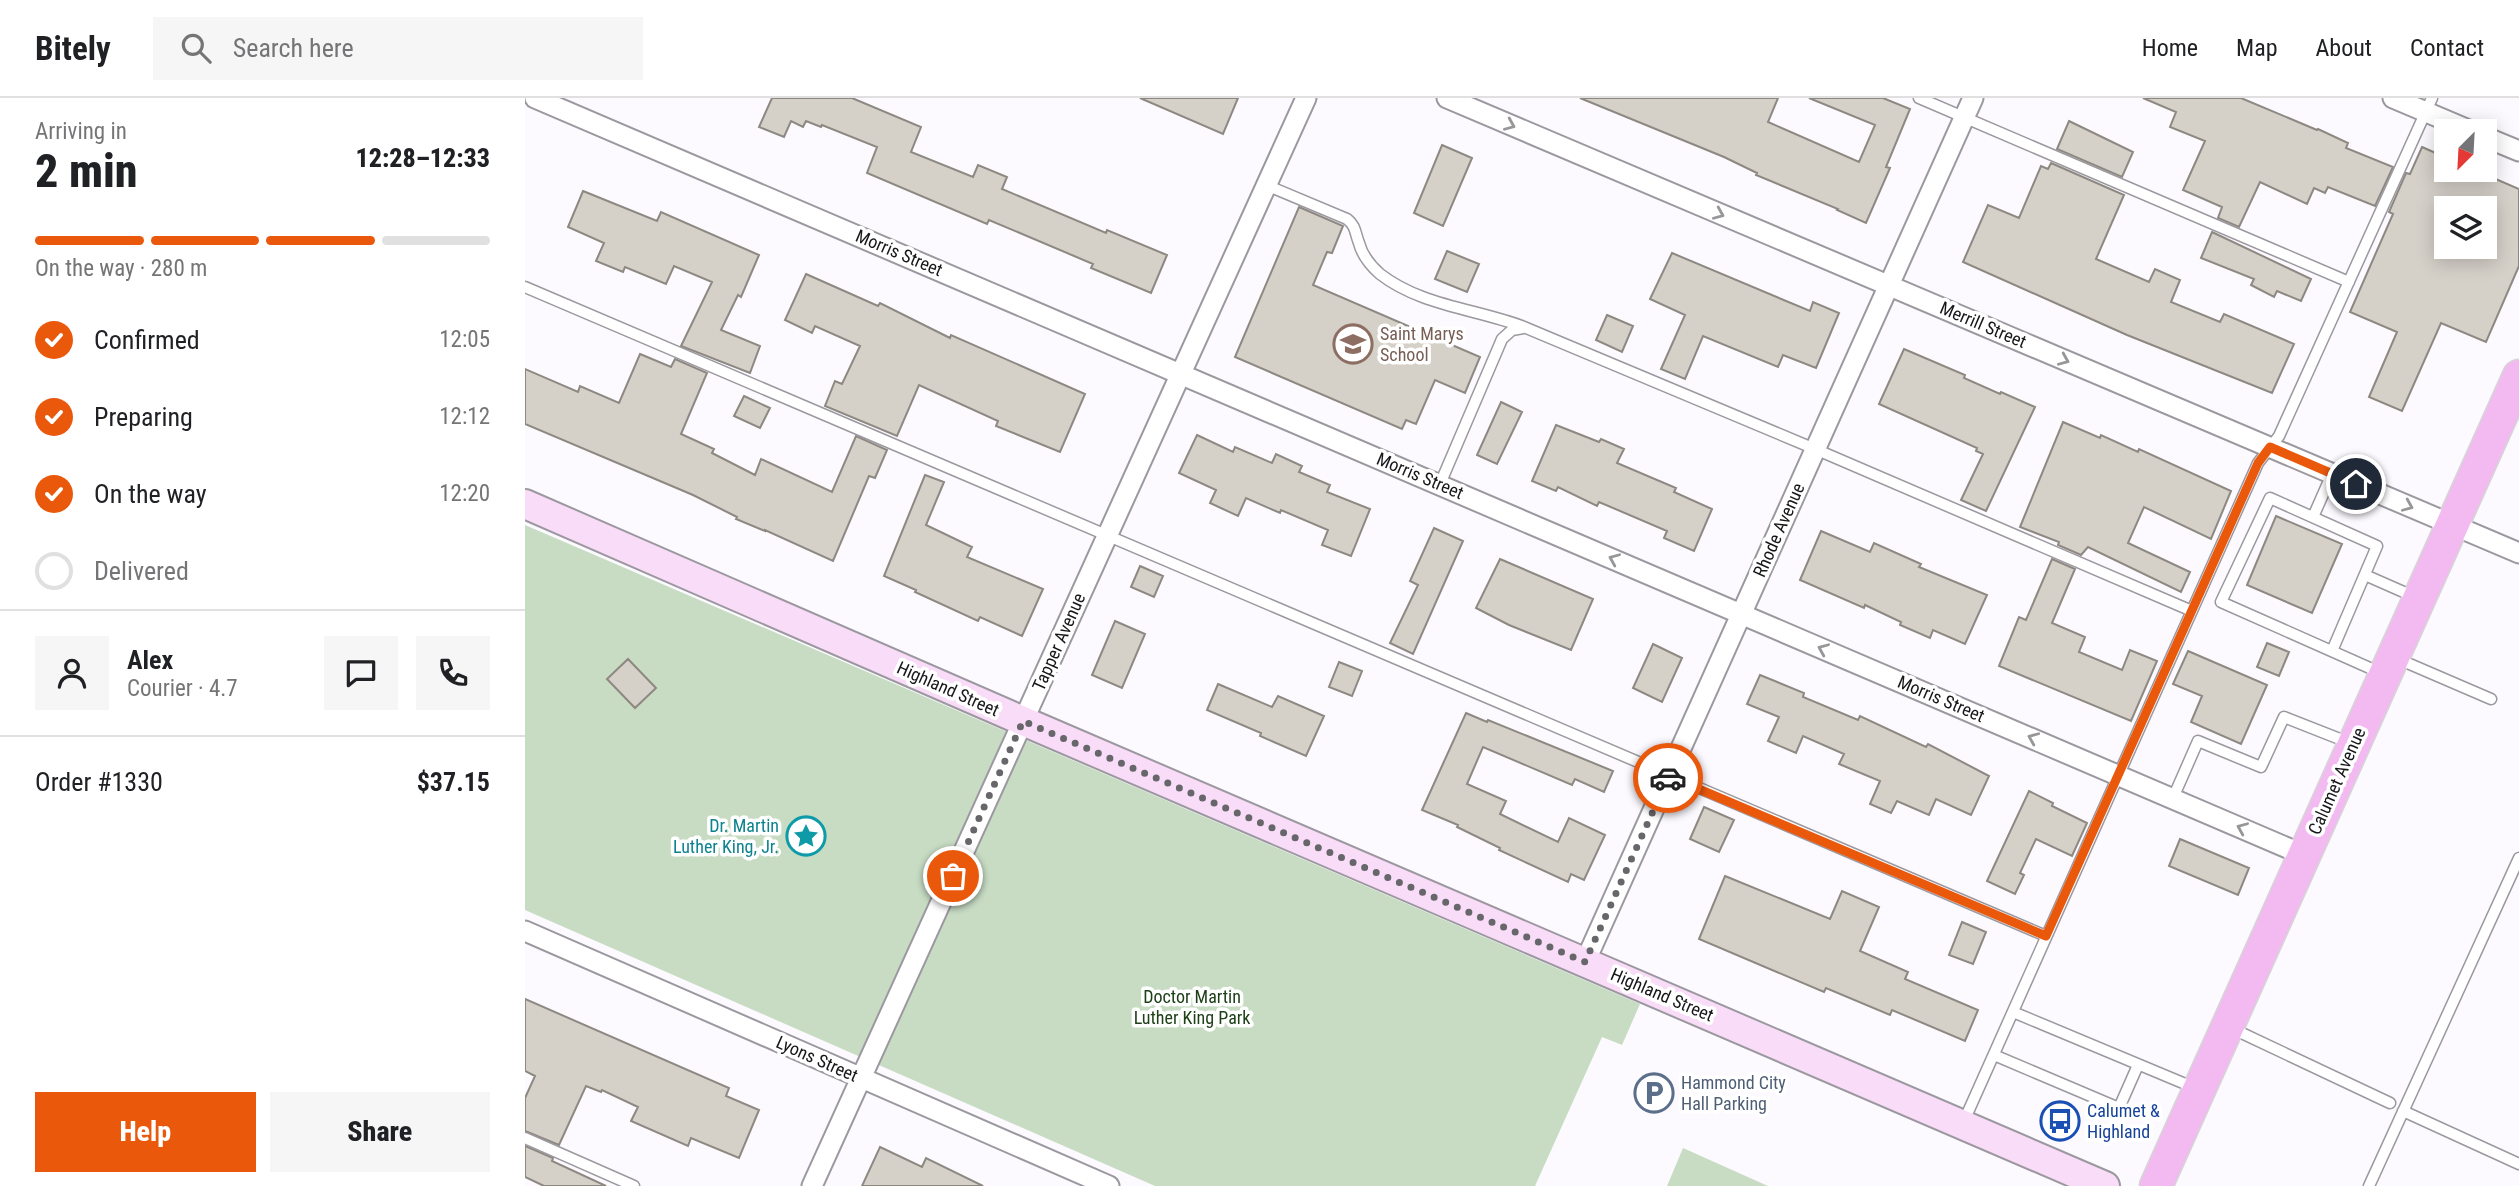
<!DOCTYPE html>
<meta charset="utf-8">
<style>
body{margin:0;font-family:"Roboto Condensed",sans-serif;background:#f6f6f6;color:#202124;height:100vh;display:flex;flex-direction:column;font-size:26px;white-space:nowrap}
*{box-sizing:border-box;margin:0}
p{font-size:23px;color:#757577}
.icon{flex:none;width:38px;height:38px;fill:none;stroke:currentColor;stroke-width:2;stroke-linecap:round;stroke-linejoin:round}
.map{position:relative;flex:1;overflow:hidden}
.drawer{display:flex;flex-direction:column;background:#fff;width:525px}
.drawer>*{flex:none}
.needle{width:46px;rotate:204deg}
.fabs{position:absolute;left:1909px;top:21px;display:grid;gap:14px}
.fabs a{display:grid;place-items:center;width:63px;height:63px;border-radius:0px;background:#fff;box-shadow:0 4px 18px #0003;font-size:35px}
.pin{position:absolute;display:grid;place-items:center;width:60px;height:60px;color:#fff;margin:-30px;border:4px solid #fff;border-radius:50%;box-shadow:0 2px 7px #0007}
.courier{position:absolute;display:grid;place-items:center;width:70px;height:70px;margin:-35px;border:5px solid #ea580c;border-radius:50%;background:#fff;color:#222;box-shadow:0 2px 9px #0007}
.head em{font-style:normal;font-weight:800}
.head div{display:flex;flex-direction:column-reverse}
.head{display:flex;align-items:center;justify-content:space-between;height:119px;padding:0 35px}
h1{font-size:46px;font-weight:800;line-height:52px}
.bar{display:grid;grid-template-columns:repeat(4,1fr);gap:10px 7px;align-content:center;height:84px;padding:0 35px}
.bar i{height:9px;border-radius:5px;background:#e0e0e0}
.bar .active{background:#ea580c}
.bar p{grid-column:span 4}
.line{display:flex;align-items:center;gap:18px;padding:0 35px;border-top:2px solid #e0e0e0}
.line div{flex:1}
.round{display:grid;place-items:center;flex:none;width:74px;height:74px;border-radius:0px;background:#f6f6f6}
ol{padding:0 35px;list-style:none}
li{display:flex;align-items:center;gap:21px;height:77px}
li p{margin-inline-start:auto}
li .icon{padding:7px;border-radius:50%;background:#ea580c;color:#fff;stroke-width:4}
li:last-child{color:#757577}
li i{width:38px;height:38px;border:4px solid #e0e0e0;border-radius:50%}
.button{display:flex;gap:14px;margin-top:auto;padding:14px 35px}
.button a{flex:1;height:80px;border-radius:0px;background:#ea580c;color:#fff;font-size:28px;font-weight:800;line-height:80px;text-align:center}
.button a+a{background:#f6f6f6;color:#202124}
header{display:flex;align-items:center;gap:42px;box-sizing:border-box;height:98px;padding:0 35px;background:#fff;border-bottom:2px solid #e0e0e0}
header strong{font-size:33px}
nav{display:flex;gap:38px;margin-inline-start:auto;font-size:24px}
.search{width:490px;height:63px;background:#f6f6f6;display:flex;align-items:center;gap:18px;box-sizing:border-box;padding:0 24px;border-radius:0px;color:#757577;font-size:26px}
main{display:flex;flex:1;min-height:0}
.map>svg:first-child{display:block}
.green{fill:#c8dcc4}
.building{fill:#d5d0c8;stroke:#8d8881;stroke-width:2;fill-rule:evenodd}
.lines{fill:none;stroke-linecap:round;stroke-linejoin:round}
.lane-casing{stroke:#9b989f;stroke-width:13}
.street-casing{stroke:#9b989f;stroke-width:23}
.secondary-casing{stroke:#9b989f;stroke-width:32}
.primary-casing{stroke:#d5d5d6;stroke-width:35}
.lane{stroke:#fff;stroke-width:10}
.street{stroke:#fff;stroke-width:19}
.secondary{stroke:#f9dcf8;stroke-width:28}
.primary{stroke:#f2baf0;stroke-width:32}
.oneway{stroke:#979698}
.done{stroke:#67666a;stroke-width:7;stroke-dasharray:0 12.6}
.route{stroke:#ea580c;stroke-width:9}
.labels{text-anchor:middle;stroke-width:7;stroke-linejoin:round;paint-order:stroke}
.street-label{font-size:18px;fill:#171619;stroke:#fff}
.education-label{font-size:18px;fill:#785e54;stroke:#fff;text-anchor:start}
.culture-label{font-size:18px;fill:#0d838f;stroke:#fff;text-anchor:end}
.park-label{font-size:18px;fill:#1e4118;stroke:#fff}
.service-label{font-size:18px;fill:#4e5e75;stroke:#fff;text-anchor:start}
.transit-label{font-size:18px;fill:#164399;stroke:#fff;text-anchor:start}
</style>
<header>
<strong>Bitely</strong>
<div class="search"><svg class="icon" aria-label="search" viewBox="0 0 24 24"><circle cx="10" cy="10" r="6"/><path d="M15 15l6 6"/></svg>Search here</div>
<nav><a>Home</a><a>Map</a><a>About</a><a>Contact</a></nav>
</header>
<main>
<section class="drawer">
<div class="head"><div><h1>2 min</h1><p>Arriving in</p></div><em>12:28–12:33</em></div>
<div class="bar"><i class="active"></i><i class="active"></i><i class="active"></i><i></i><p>On the way · 280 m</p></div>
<ol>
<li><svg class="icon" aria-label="check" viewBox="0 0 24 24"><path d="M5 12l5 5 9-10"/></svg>Confirmed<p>12:05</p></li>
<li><svg class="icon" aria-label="check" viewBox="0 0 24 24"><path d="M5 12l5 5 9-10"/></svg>Preparing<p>12:12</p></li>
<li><svg class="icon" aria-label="check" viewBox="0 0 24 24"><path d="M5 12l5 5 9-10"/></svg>On the way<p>12:20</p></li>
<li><i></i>Delivered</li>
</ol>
<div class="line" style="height:126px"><a class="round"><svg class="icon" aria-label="person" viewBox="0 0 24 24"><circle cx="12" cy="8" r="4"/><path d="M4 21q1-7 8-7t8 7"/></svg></a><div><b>Alex</b><p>Courier · 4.7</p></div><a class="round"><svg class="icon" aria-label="chat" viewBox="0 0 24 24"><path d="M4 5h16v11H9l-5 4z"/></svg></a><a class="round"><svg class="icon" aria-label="phone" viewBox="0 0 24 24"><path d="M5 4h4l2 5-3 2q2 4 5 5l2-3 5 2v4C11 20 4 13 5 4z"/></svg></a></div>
<div class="line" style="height:91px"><div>Order #1330</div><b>$37.15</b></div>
<div class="button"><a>Help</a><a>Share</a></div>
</section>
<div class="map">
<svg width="1994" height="1088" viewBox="0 0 1994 1088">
<rect width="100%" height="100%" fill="#fcfaff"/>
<!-- green -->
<path class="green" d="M0 427 1115 906 1097 947 1077 939 1010 1088H630L0 812Z
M1158 1050 1243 1088H1142Z"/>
<!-- building -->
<path class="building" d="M247 0H327L396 29 386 54 448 79 453 67 482 79 477 91 581 135 582 132 642 157 626 195 566 170 568 166 464 122 462 126 342 75 352 49 297 27 296 29 281 23 278 29 266 23 259 39 234 29Z
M615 0H713L698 36Z
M1055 0H1253L1243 24 1334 64 1350 27 1284 0H1358L1385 11 1361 69 1365 70 1341 125 1312 112 1313 111 1231 77 1232 75 1199 59Z
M1618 0H1716L1792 32 1793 31 1823 45 1821 50 1868 69 1850 108 1803 89 1800 95 1789 90 1782 106 1735 84 1714 129 1693 120 1697 109 1658 92 1680 43 1645 29 1651 14Z
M1544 23 1608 54 1597 79 1532 51Z
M917 47 947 60 918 128 889 115Z
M1897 49 1922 60V72H1950L1994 91V168L1961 244 1916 225 1877 313 1844 299 1872 234 1825 214 1868 116 1864 114 1881 75 1885 76ZM1922 110H1960V149H1922Z
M1526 65 1599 97 1571 161 1624 184 1630 171 1655 182 1646 204 1695 224 1699 216 1769 246 1747 295 1602 237 1438 164 1463 107 1494 120 1516 68 1523 71Z
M58 93 132 123 136 114 234 157 216 199 213 197 196 232 235 248 225 275 156 248 187 184 149 168 141 186 100 169 98 174 71 163 79 145 43 129Z
M774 109 818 128 807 155 802 154 788 187 955 259 940 295 910 282 891 326 881 322 877 331 710 259Z
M1687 134 1786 181 1776 203 1752 193 1749 199 1726 187 1729 181 1676 160Z
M922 153 954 166 942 194 910 181Z
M1147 155 1285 213 1288 204 1314 215 1291 270 1258 257 1253 269 1178 238 1160 281 1136 271 1160 217 1125 201Z
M281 176 353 208 355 205 425 240 426 237 560 296 535 354 471 328 473 323 394 287 372 338 300 308 310 283 317 286 335 248 290 228 287 235 260 222Z
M1082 217 1108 228 1097 254 1071 242Z
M1379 251 1440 277 1439 280 1475 296 1476 294 1510 309 1461 413 1436 402 1458 356 1451 353 1452 350 1354 306Z
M115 256 146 269 150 261 182 275 156 336 189 351 187 355 230 377 236 361 307 394 331 338 362 352 350 380 344 378 308 463 240 432V433L211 421 212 419 168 397 0 326V271L53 294 55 288 94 305Z
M219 298 245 310 235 330 209 318Z
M976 304 997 314 972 366 952 357Z
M1538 324 1575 340 1576 337 1613 354 1614 351 1706 393 1686 441 1619 409 1603 445 1665 474 1656 494 1563 449 1556 457 1533 447 1534 444 1495 429Z
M1031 327 1074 344 1076 341 1099 351 1092 365 1151 390 1149 394 1187 411 1169 453 1139 440 1142 433 1074 404 1072 408 1033 389 1031 393 1007 383Z
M672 337 708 354 710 349 747 365 751 356 777 368 774 374 805 387 802 394 845 411 826 458 797 447 803 432 756 412 755 415 721 400 713 418 685 405 691 392 654 375Z
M400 377 419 384 401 427 447 449 442 459 518 491 497 538 455 519 453 523 390 494 391 492 359 478Z
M1751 418 1817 446 1787 515 1722 487Z
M909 430 938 443 888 556 865 545 893 487 885 483Z
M1296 433 1345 454 1349 445 1396 466 1394 469 1462 497 1440 546 1408 532 1405 540 1375 527 1376 524 1340 507 1339 510 1275 482Z
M975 461 1068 501 1046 552 984 527 951 510Z
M1527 461 1550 471 1527 525 1560 539 1554 554 1597 572 1605 552 1632 563 1606 623 1474 568 1494 519 1501 522Z
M615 468 638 478 629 499 606 489Z
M590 523 620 536 597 590 567 577Z
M1742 545 1764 554 1754 578 1732 569Z
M1128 546 1157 560 1137 604 1108 590Z
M1663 553 1742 587 1716 646 1666 624 1677 598 1648 586Z
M103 561 131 590 110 610 82 581Z
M814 564 837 573 827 598 804 589Z
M1235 577 1279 595 1278 599 1333 622 1335 618 1401 649 1403 646 1464 678 1446 717 1411 701 1404 717 1372 703 1366 715 1345 706 1355 683 1314 666 1319 656 1278 638 1271 655 1243 643 1254 619 1222 606Z
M693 586 747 609 753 598 799 618 781 658 735 638 736 635 682 612Z
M941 615 962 624 963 622 1088 673 1079 694 1050 681 1047 687 958 649 942 686 981 703 975 716 1033 744 1044 720 1080 737 1059 782 1046 776 1043 784 974 752 975 750 932 729 933 727 897 712Z
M1504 693 1528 705 1527 708 1562 725 1547 758 1511 741 1495 775 1499 777 1490 796 1462 783Z
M1179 709 1209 722 1194 754 1165 741Z
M1655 741 1724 770 1713 797 1644 768Z
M1200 778 1305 821 1317 793 1354 809 1335 853 1383 874 1380 881 1453 912 1440 943 1367 912 1365 917 1301 890 1299 894 1174 841Z
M1437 824 1461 834 1448 866 1424 857Z
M0 901 204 990 201 998 234 1012 214 1060 166 1040 163 1048 106 1023 113 1009 77 992 76 994 61 988 34 1047 0 1033V1000L10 978 0 973Z
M0 1048 28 1060 27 1063 81 1088H19L0 1079Z
M355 1049 397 1069 401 1060 458 1088H337Z"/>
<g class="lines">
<!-- lane casing -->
<g class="lane-casing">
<path id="lane" d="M1394 0 1824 184
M741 87 822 121C831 128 830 135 834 145 837 157 846 168 855 176 896 208 952 211 999 229L1290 351 1667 513
M0 189 1521 838
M915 386 977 241 987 232 998 230
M1788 419 1807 376
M1840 477 1890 499
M1807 553 1852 448 1745 400 1696 504 1856 575
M1873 561 1966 601
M1648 700 1673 643 1736 669 1759 619 1825 645
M1488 914 1670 990
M1706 930 1865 1005
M1469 957 1594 1010 1613 967
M1878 1013 1994 1066
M1439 1023 1733 365 1754 338 1907 0
M0 1040 109 1088
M1844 1088 1994 760"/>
</g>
<!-- street casing -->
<g class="street-casing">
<path id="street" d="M10 0 1779 757
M922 0 1994 455
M1868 0 1946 33
M1960 39 1994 53
M0 833 584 1088
M1060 864 1448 0
M287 1088 781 0"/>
</g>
<!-- secondary casing -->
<g class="secondary-casing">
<path id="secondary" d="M0 406 498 623 1580 1088"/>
</g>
<!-- primary casing -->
<g class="primary-casing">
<path id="primary" d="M1631 1088 1994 278"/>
</g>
<!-- lane -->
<use href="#lane" class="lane"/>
<!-- street -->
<use href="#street" class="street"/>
<!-- secondary -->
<use href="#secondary" class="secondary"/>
<!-- primary -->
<use href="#primary" class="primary"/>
</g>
<!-- one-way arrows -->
<defs><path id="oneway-chevron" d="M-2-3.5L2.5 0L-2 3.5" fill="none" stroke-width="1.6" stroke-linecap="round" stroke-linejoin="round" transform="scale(1.75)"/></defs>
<g class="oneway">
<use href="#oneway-chevron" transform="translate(985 27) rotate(23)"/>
<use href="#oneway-chevron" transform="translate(1194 116) rotate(23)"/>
<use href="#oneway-chevron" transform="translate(1539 262) rotate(23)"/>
<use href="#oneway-chevron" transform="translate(1883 408) rotate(23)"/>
<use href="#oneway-chevron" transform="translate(1089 461) rotate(-157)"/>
<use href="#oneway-chevron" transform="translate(1298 551) rotate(-157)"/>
<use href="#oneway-chevron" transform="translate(1508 640) rotate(-157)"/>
<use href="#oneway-chevron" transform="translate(1717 730) rotate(-157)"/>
</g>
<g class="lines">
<!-- done -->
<path class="done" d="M428 778 498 623 1060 864 1143 680"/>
<!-- route -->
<path class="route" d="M1143 680V678L1521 838 1733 365 1745 349 1831 386"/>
</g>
<!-- icons -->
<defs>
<g id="school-ring" transform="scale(2.0125)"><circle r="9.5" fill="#fff" stroke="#8d6e63" stroke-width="1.5"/><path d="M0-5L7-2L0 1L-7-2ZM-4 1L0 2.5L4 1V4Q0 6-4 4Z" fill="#8d6e63"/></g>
<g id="sight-ring" transform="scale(2.0125)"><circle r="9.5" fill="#fff" stroke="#0f9aa8" stroke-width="1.5"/><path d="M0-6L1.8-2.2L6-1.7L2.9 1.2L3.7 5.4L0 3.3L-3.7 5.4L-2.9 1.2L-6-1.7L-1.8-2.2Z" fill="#0f9aa8"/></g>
<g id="parking-ring" transform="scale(2.0125)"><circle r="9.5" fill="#fff" stroke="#5c6f8a" stroke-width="1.5"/><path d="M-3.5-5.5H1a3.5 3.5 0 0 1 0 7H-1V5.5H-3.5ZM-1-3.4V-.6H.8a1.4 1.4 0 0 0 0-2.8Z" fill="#5c6f8a"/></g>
<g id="bus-ring" transform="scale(2.0125)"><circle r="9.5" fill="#fff" stroke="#1a4fb4" stroke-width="1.5"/><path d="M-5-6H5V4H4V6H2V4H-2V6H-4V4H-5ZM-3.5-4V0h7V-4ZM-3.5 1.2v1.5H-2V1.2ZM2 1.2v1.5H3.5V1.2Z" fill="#1a4fb4"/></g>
</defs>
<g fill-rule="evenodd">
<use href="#school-ring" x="828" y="246"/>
<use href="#sight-ring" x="281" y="738"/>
<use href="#parking-ring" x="1129" y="995"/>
<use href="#bus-ring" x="1535" y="1023"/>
</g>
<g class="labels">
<!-- street labels -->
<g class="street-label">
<text transform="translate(374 155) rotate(23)" y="6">Morris Street</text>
<text transform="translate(1458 227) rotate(23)" y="6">Merrill Street</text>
<text transform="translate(895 378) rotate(23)" y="6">Morris Street</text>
<text transform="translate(1254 432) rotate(-66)" y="6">Rhode Avenue</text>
<text transform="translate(534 544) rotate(-66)" y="6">Tapper Avenue</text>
<text transform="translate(423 591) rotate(24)" y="6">Highland Street</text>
<text transform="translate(1416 601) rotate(23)" y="6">Morris Street</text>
<text transform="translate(1812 683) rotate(-66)" y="6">Calumet Avenue</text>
<text transform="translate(1137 897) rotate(23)" y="6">Highland Street</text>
<text transform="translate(292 961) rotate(24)" y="6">Lyons Street</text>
</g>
<!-- education labels -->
<g class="education-label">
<text x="855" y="242">Saint Marys<tspan x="855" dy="21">School</tspan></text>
</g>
<!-- culture labels -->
<g class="culture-label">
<text x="254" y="734">Dr. Martin<tspan x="254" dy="21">Luther King, Jr.</tspan></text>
</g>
<!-- park labels -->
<g class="park-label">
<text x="667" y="905">Doctor Martin<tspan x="667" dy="21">Luther King Park</tspan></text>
</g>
<!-- service labels -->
<g class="service-label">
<text x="1156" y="991">Hammond City<tspan x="1156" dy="21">Hall Parking</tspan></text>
</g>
<!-- transit labels -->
<g class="transit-label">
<text x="1562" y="1019">Calumet &amp;<tspan x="1562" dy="21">Highland</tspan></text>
</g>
</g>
</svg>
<div class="fabs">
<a><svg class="needle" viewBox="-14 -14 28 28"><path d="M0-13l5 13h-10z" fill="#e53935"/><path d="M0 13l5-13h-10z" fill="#757577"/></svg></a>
<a><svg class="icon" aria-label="layers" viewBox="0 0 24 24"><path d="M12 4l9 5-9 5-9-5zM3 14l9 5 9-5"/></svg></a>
</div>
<div class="pin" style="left:428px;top:778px;background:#ea580c"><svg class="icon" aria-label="bag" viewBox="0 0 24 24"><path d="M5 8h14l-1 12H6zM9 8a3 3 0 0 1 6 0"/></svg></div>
<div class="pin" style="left:1831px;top:386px;background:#1f2937"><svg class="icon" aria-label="home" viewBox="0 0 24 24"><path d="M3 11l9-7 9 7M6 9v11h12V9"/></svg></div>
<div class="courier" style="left:1143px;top:680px"><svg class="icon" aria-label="car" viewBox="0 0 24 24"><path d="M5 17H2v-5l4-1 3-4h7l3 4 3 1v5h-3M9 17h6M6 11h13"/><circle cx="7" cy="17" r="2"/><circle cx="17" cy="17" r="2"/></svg></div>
</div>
</main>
